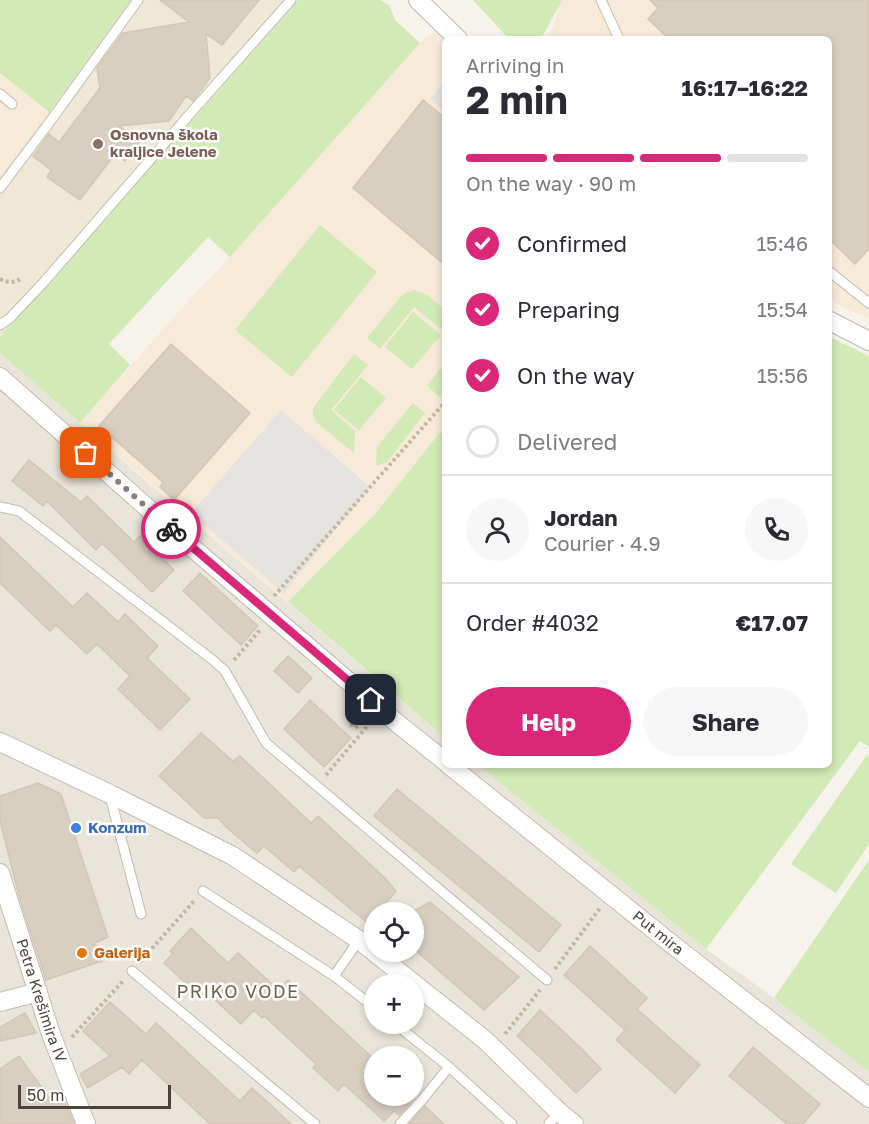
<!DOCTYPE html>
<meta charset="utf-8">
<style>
body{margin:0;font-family:"Golos Text",sans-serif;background:#f7f7f7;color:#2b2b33;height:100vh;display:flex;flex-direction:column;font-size:22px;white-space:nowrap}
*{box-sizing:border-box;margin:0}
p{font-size:20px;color:#7c7c81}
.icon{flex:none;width:33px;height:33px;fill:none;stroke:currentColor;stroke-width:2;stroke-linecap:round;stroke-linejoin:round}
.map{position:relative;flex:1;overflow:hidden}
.drawer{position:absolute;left:442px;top:36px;width:390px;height:732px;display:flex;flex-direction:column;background:#fff;border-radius:9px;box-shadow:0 3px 9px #0003}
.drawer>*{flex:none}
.tools{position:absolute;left:364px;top:902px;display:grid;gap:12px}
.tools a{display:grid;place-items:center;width:60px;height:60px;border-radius:50%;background:#fff;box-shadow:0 3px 9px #0003;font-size:30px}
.scale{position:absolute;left:18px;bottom:15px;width:153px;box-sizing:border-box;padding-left:6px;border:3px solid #4b4439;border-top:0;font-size:16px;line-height:21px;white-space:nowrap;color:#4b4439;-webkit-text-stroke:4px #fff;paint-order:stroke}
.pin{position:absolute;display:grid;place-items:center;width:51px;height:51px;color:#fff;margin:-26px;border-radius:12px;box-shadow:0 3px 9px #0006}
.courier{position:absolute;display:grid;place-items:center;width:60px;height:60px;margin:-30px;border:4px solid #db2777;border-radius:50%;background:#fff;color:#222;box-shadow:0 2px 8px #0007}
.headline em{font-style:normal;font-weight:700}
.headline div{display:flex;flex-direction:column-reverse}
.headline{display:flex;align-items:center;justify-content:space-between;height:102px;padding:0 24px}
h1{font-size:39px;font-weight:700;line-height:45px}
.bar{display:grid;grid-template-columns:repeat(4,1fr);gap:9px 6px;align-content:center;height:72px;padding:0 24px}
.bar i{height:8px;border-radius:4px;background:#e1e1e2}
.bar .selected{background:#db2777}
.bar p{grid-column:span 4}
.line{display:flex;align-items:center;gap:15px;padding:0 24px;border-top:2px solid #e1e1e2}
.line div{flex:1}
.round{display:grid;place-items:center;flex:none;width:63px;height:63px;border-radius:32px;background:#f7f7f7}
ol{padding:0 24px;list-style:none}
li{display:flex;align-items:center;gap:18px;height:66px}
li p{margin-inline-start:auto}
li .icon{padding:6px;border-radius:50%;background:#db2777;color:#fff;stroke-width:4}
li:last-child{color:#7c7c81}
li i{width:33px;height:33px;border:3px solid #e1e1e2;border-radius:50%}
.action{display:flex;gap:12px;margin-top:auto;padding:12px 24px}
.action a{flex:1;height:69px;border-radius:36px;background:#db2777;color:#fff;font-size:24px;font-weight:700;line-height:69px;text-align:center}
.action a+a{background:#f7f7f7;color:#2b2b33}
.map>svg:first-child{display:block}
.residential{fill:#eae5da;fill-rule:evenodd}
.commercial{fill:#f7ead8}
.education{fill:#efe8d6}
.green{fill:#d2eab5}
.parking{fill:#e5e3e0}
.building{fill:#d8cfc1;stroke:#d3c7b4;stroke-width:1.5}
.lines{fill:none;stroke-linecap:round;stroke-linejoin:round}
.service-casing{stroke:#c2bbae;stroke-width:11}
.minor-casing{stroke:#c2bbae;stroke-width:20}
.path{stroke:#c4b79f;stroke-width:4;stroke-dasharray:3 3;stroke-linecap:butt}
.service{stroke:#fff;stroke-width:9}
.minor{stroke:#fff;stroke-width:18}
.done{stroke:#878178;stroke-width:6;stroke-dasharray:0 10.8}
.route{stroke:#db2777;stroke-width:8}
.education-dot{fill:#8d6e63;stroke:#fff;stroke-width:2}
.shop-dot{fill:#3f7fe0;stroke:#fff;stroke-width:2}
.food-dot{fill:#e8710a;stroke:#fff;stroke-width:2}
.labels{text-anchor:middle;stroke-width:5;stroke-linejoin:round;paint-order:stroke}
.education-label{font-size:15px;font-weight:bold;fill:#785e54;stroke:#fff;text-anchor:start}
.shop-label{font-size:15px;font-weight:bold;fill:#366cbe;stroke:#fff;text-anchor:start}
.street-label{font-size:15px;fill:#4b4439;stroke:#fff}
.food-label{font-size:15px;font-weight:bold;fill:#c56008;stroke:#fff;text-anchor:start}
.quarter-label{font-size:18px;letter-spacing:1.5px;fill:#6e6250;stroke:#fff}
</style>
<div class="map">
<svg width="869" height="1124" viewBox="0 0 869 1124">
<rect width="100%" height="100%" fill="#f6f3ec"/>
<!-- residential -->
<path class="residential" d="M0 353 139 475 445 738 446 765H478L706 949 774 998 869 1072V1124H0ZM375 912H414V951H375ZM375 984H414V1023H375ZM375 1056H414V1095H375Z"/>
<!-- commercial -->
<path class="commercial" d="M560 0H869V318L848 310 830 299V39H541L553 29Z
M436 30 446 41 445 426 375 514 288 602 80 423 191 298 230 257 420 43Z
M0 73 49 112 0 177Z"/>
<!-- education -->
<path class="education" d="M131 0H299L0 336V177Z"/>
<!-- green -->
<path class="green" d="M0 0H131L49 112 0 73Z
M299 0H380L389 5 395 20 420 43 230 257 208 237 109 344 130 365 80 423 0 353V336Z
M473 0H562L541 39H509Z
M320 225 377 272 292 377 235 330Z
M414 290 427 295 445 310V326L442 330 414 307 380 349 367 338 402 295Z
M413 312 441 335 412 369 385 347Z
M830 337 869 356V747L860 741 706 949 478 765H830Z
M354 354 368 365 331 410 355 431 354 453 316 422 313 415V408Z
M445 362V389L440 397 427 386Z
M361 377 386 398 359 430 334 410Z
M413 403 425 413 387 462 380 465H376L377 447Z
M445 426V738L288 602 375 514Z
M867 755 869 757V844L836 893 791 864Z
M869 860V1072L774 998Z"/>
<!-- parking -->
<path class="parking" d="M445 80V113L430 99Z
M281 410 370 487 284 593 191 513Z"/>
<!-- building -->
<path class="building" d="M160 0H259L222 45 206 34 210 78 193 101 186 96 169 121 119 126 140 141 125 161 115 154 80 200 47 177 51 170 33 156 49 134 59 142 100 88 97 68 123 33 189 22Z
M650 0H869V249L855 264 830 240V39H669L648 19 658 8Z
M423 100 446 119V266L353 188Z
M171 344 250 413 174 500 160 487 163 482 99 426Z
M29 460 81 502 87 496 134 542 140 536 174 570 152 592 102 543 96 550 47 501 43 506 12 481Z
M0 537 73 607 87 593 118 622 125 614 158 646 147 658 190 699 160 730 118 689 130 676 97 644 87 654 56 625 50 631 0 583Z
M200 573 258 626 241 645 183 591Z
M288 656 312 678 298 693 274 671Z
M310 700 351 738 324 767 284 729Z
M201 733 233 761 240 756 311 823 318 816 385 878 396 891 379 912H375V918L370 925 299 866 294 872 264 846 257 853 227 828 218 818H204L159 776Z
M38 783 61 794 108 937 95 943 102 961 46 980 19 896 0 821V796Z
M397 789 561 925 539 952 374 816Z
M430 902 519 977 484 1010 414 949V911Z
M191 928 228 963 238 953 279 990 288 980 375 1060V1095H413L415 1097 399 1115 394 1111 384 1121 344 1084 338 1091 313 1068 316 1064 264 1016 262 1018 254 1010 241 1024 200 986 195 992 164 963 173 953 170 951Z
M590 946 647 998 637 1009 700 1065 675 1093 616 1040 625 1030 564 975Z
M110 1002 146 1034 156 1023 240 1101 252 1088 291 1124H210L142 1060 129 1074 122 1067 88 1088 80 1074 110 1056 83 1031Z
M540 1010 581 1048 601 1069 576 1093 541 1058 517 1036Z
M25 1013 36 1033 0 1041V1027Z
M753 1047 820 1104 803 1124H787L729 1076Z
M19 1056 53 1103 63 1098 74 1124H0V1069Z
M425 1106 444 1124H409Z"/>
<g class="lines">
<!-- service casing -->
<g class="service-casing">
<path id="service" d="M601 0 619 39
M0 94 12 104
M0 188 49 123 138 0
M830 272 869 303
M0 325 9 319 43 283 196 107 291 0
M0 507 19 511 214 661 225 671 266 743 547 980
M110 796 141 914
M203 891 334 976 375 1008
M132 971 315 1124
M334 976 359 940
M394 1023 449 1067 512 1124
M400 1124 422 1100 449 1067
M549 1124 559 1112"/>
</g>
<!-- minor casing -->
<g class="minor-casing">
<g id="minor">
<path d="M418 0 458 39"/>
<path d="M830 321 869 341"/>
<path d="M0 377 188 544 397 723 446 762"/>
<path d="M0 742 110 794 233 856 359 940 485 1040 559 1112 574 1124"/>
<path id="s1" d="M449 765 678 949 869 1098"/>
<path id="s2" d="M0 873 51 1034 86 1124"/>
<path d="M0 1002 38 992"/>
</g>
</g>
<!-- path -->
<path class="path" d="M0 279C9 283 14 283 22 278
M274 596 446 401
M234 660 260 630
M359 715 351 724 355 728 364 719
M326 775 369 724
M140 962 195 900
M555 969 600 908
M505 1034 540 990
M72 1037 123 981"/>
<!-- service -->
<use href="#service" class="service"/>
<!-- minor -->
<use href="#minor" class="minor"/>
</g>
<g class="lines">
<!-- done -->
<path class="done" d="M86 453 171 529"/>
<!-- route -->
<path class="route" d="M171 529 371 700"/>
</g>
<!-- markers -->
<circle class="education-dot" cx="98" cy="144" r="6"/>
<circle class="shop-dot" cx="76" cy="828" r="6"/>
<circle class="food-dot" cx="82" cy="953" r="6"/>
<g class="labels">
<!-- education labels -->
<g class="education-label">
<text x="110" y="140">Osnovna škola<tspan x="110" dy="17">kraljice Jelene</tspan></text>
</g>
<!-- shop labels -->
<g class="shop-label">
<text x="88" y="833">Konzum</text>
</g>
<!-- street labels -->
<g class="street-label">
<text dy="5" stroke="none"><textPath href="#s1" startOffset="268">Put mira</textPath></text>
<text dy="5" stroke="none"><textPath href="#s2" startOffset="134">Petra Krešimira IV</textPath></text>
</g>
<!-- food labels -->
<g class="food-label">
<text x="94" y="958">Galerija</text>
</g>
<!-- quarter labels -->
<g class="quarter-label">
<text x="238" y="998">PRIKO VODE</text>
</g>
</g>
</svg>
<div class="tools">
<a><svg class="icon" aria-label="locate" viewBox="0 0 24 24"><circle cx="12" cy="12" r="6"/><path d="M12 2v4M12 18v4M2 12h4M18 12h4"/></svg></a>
<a>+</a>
<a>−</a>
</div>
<div class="scale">50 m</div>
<div class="pin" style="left:86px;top:453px;background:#ea580c"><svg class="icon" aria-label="bag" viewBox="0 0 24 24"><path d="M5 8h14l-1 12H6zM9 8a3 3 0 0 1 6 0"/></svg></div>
<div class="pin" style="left:371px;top:700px;background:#1f2937"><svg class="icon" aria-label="home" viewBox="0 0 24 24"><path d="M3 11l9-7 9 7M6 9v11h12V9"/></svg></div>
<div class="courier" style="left:171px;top:529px"><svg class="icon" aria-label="bike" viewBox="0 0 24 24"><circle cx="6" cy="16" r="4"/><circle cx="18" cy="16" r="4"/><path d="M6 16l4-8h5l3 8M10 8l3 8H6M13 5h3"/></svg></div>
<section class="drawer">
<div class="headline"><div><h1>2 min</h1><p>Arriving in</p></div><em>16:17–16:22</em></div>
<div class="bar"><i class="selected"></i><i class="selected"></i><i class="selected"></i><i></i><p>On the way · 90 m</p></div>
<ol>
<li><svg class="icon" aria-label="check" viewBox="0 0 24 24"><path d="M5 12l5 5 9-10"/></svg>Confirmed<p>15:46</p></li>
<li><svg class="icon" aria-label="check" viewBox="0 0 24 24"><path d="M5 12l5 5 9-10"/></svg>Preparing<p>15:54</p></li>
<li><svg class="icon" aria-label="check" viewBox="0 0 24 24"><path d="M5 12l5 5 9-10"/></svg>On the way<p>15:56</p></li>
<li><i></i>Delivered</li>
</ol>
<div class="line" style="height:108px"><a class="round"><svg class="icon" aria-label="person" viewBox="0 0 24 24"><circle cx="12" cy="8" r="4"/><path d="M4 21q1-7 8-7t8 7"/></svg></a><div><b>Jordan</b><p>Courier · 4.9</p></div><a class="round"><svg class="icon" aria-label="phone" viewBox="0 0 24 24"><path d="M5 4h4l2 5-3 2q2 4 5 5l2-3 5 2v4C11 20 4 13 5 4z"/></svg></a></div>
<div class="line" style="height:78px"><div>Order #4032</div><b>€17.07</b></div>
<div class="action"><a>Help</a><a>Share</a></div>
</section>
</div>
